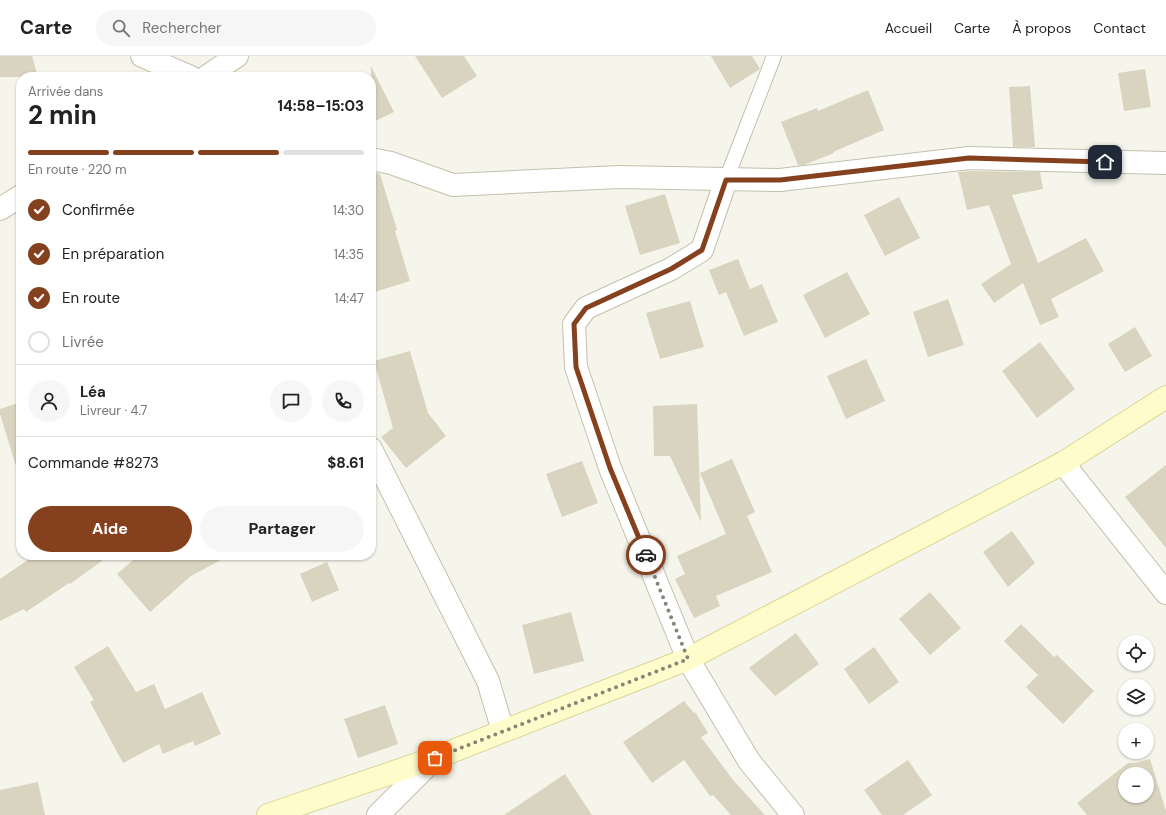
<!DOCTYPE html>
<html lang="fr">
<meta charset="utf-8">
<style>
body{margin:0;font-family:"DM Sans",sans-serif;background:#f6f6f6;color:#222;height:100vh;display:flex;flex-direction:column;font-size:15px;white-space:nowrap}
*{box-sizing:border-box;margin:0}
p{font-size:13px;color:#767676}
.icon{flex:none;width:22px;height:22px;fill:none;stroke:currentColor;stroke-width:2;stroke-linecap:round;stroke-linejoin:round}
.map{position:relative;flex:1;overflow:hidden}
.side{position:absolute;left:16px;top:16px;width:360px;height:488px;display:flex;flex-direction:column;background:#fff;border-radius:16px;box-shadow:0 1px 3px #0004}
.side>*{flex:none}
.buttons{position:absolute;left:1118px;top:579px;display:grid;gap:8px}
.buttons a{display:grid;place-items:center;width:36px;height:36px;border-radius:50%;background:#fff;box-shadow:0 1px 3px #0004;font-size:20px}
.pin{position:absolute;display:grid;place-items:center;width:34px;height:34px;color:#fff;margin:-17px;border-radius:8px;box-shadow:0 2px 6px #0006}
.courier{position:absolute;display:grid;place-items:center;width:40px;height:40px;margin:-20px;border:3px solid #85411e;border-radius:50%;background:#fff;color:#222;box-shadow:0 1px 5px #0007}
.summary em{font-style:normal;font-weight:700}
.summary div{display:flex;flex-direction:column-reverse}
.summary{display:flex;align-items:center;justify-content:space-between;height:68px;padding:0 12px}
h1{font-size:26px;font-weight:700;line-height:30px}
.bar{display:grid;grid-template-columns:repeat(4,1fr);gap:6px 4px;align-content:center;height:48px;padding:0 12px}
.bar i{height:5px;border-radius:3px;background:#e0e0e0}
.bar .current{background:#85411e}
.bar p{grid-column:span 4}
.line{display:flex;align-items:center;gap:10px;padding:0 12px;border-top:1px solid #e0e0e0}
.line div{flex:1}
.round{display:grid;place-items:center;flex:none;width:42px;height:42px;border-radius:21px;background:#f6f6f6}
ol{padding:0 12px;list-style:none}
li{display:flex;align-items:center;gap:12px;height:44px}
li p{margin-inline-start:auto}
li .icon{padding:4px;border-radius:50%;background:#85411e;color:#fff;stroke-width:4}
li:last-child{color:#767676}
li i{width:22px;height:22px;border:2px solid #e0e0e0;border-radius:50%}
.action{display:flex;gap:8px;margin-top:auto;padding:8px 12px}
.action a{flex:1;height:46px;border-radius:24px;background:#85411e;color:#fff;font-size:16px;font-weight:700;line-height:46px;text-align:center}
.action a+a{background:#f6f6f6;color:#222}
header{display:flex;align-items:center;gap:24px;box-sizing:border-box;height:56px;padding:0 20px;background:#fff;border-bottom:1px solid #e0e0e0}
header strong{font-size:19px}
nav{display:flex;gap:22px;margin-inline-start:auto;font-size:14px}
.search{width:280px;height:36px;background:#f6f6f6;display:flex;align-items:center;gap:10px;box-sizing:border-box;padding:0 14px;border-radius:22px;color:#767676;font-size:15px}
.map>svg:first-child{display:block}
.building{fill:#d9d4bf;fill-rule:evenodd}
.lines{fill:none;stroke-linecap:round;stroke-linejoin:round}
.lane-casing{stroke:#c3c0ac;stroke-width:16}
.street-casing{stroke:#c3c0ac;stroke-width:24}
.secondary-casing{stroke:#dad597;stroke-width:24}
.lane{stroke:#fff;stroke-width:14}
.street{stroke:#fff;stroke-width:22}
.secondary{stroke:#fffccc;stroke-width:22}
.done{stroke:#888576;stroke-width:4;stroke-dasharray:0 7.2}
.route{stroke:#85411e;stroke-width:5}
</style>
<header>
<strong>Carte</strong>
<div class="search"><svg class="icon" aria-label="search" viewBox="0 0 24 24"><circle cx="10" cy="10" r="6"/><path d="M15 15l6 6"/></svg>Rechercher</div>
<nav><a>Accueil</a><a>Carte</a><a>À propos</a><a>Contact</a></nav>
</header>
<div class="map">
<svg width="1166" height="759" viewBox="0 0 1166 759">
<rect width="100%" height="100%" fill="#f6f5eb"/>
<!-- building -->
<path class="building" d="M0 0H32L38 21H0Z
M415 0H464L477 20 442 42Z
M711 0H752L760 13 730 32Z
M371 10 394 56 371 67Z
M1145 13 1151 51 1124 55 1118 17Z
M1030 30 1035 91H1013L1009 31Z
M868 34 884 74 833 96 834 97 804 109H798L781 66 817 52 818 55Z
M970 115 1040 116 1043 133 1012 139 1038 207 1086 182 1104 215 1051 243 1059 261 1040 269 1023 227 994 247 981 228 1011 208 989 149 967 154 958 116Z
M371 116 380 118 397 174 395 175 410 225 371 237Z
M665 138 680 187 640 199 625 150Z
M899 141 920 182 885 200 864 159Z
M738 203 750 233 762 228 778 266 744 280 726 236 719 239 709 214Z
M847 216 870 258 825 282 803 239Z
M948 243 964 289 928 301 913 256Z
M690 245 704 291 660 303 646 257Z
M1135 271 1152 300 1125 316 1108 288Z
M1040 286 1075 333 1037 362 1002 315Z
M410 295 428 357 446 380 406 412 381 381 393 372 374 305Z
M866 303 885 345 846 363 827 320Z
M21 346V410H16L0 358V353Z
M697 348 701 466 670 400H654L653 350Z
M732 403 755 456 747 460 772 516 716 540 720 550 694 562 675 523 685 518 677 500 726 478 700 417Z
M582 405 598 447 562 461 546 418Z
M1166 409V492L1125 441Z
M1012 475 1035 507 1008 531 983 496Z
M35 499H110L70 528 69 527 26 556 24 553 0 565V523Z
M139 499H230L191 520 150 556 117 518Z
M327 506 339 534 312 546 300 518Z
M930 536 961 572 930 599 899 563Z
M571 556 584 605 534 618 522 569Z
M1021 568 1054 601 1057 599 1094 635 1063 668 1026 631 1038 619 1004 585Z
M796 577 819 608 775 640 749 612Z
M108 590 136 636 154 628 165 653 202 636 221 678 195 690 193 685 163 698 159 688 123 707 90 646 94 644 74 611Z
M874 591 899 626 869 648 844 613Z
M684 645 694 657 695 656 708 677 701 681 733 724 765 759H731L713 739 710 740 684 704 652 727 623 686Z
M385 649 398 688 358 702 344 663Z
M1150 703 1166 755V759H1087L1077 747 1128 707H1135ZM1125 718H1147V740H1125Z
M908 704 932 739 903 759H882L864 734Z
M565 718 592 759H504Z
M38 726 45 759H0V734Z"/>
<g class="lines">
<!-- lane casing -->
<g class="lane-casing">
<path id="lane" d="M726 124 774 0"/>
</g>
<!-- street casing -->
<g class="street-casing">
<path id="street" d="M142 0 191 21
M206 21 237 0
M371 103 391 107 453 129 619 121 780 124 969 102 1166 107
M726 124 702 194 671 213 586 252 574 268 576 311 610 412 688 603 749 705 793 759
M0 153 21 140
M371 393 488 625 503 675
M1063 407 1166 537
M378 759 435 702"/>
</g>
<!-- secondary casing -->
<g class="secondary-casing">
<path id="secondary" d="M268 759 435 702 688 603 1063 407 1166 341"/>
</g>
<!-- lane -->
<use href="#lane" class="lane"/>
<!-- street -->
<use href="#street" class="street"/>
<!-- secondary -->
<use href="#secondary" class="secondary"/>
</g>
<g class="lines">
<!-- done -->
<path class="done" d="M435 702 688 603 646 499"/>
<!-- route -->
<path class="route" d="M646 499 610 412 576 311 574 268 586 252 671 213 702 194 726 124H780L969 102 1105 106"/>
</g>
</svg>
<div class="buttons">
<a><svg class="icon" aria-label="locate" viewBox="0 0 24 24"><circle cx="12" cy="12" r="6"/><path d="M12 2v4M12 18v4M2 12h4M18 12h4"/></svg></a>
<a><svg class="icon" aria-label="layers" viewBox="0 0 24 24"><path d="M12 4l9 5-9 5-9-5zM3 14l9 5 9-5"/></svg></a>
<a>+</a>
<a>−</a>
</div>
<div class="pin" style="left:435px;top:702px;background:#ea580c"><svg class="icon" aria-label="bag" viewBox="0 0 24 24"><path d="M5 8h14l-1 12H6zM9 8a3 3 0 0 1 6 0"/></svg></div>
<div class="pin" style="left:1105px;top:106px;background:#1f2937"><svg class="icon" aria-label="home" viewBox="0 0 24 24"><path d="M3 11l9-7 9 7M6 9v11h12V9"/></svg></div>
<div class="courier" style="left:646px;top:499px"><svg class="icon" aria-label="car" viewBox="0 0 24 24"><path d="M5 17H2v-5l4-1 3-4h7l3 4 3 1v5h-3M9 17h6M6 11h13"/><circle cx="7" cy="17" r="2"/><circle cx="17" cy="17" r="2"/></svg></div>
<section class="side">
<div class="summary"><div><h1>2 min</h1><p>Arrivée dans</p></div><em>14:58–15:03</em></div>
<div class="bar"><i class="current"></i><i class="current"></i><i class="current"></i><i></i><p>En route · 220 m</p></div>
<ol>
<li><svg class="icon" aria-label="check" viewBox="0 0 24 24"><path d="M5 12l5 5 9-10"/></svg>Confirmée<p>14:30</p></li>
<li><svg class="icon" aria-label="check" viewBox="0 0 24 24"><path d="M5 12l5 5 9-10"/></svg>En préparation<p>14:35</p></li>
<li><svg class="icon" aria-label="check" viewBox="0 0 24 24"><path d="M5 12l5 5 9-10"/></svg>En route<p>14:47</p></li>
<li><i></i>Livrée</li>
</ol>
<div class="line" style="height:72px"><a class="round"><svg class="icon" aria-label="person" viewBox="0 0 24 24"><circle cx="12" cy="8" r="4"/><path d="M4 21q1-7 8-7t8 7"/></svg></a><div><b>Léa</b><p>Livreur · 4.7</p></div><a class="round"><svg class="icon" aria-label="chat" viewBox="0 0 24 24"><path d="M4 5h16v11H9l-5 4z"/></svg></a><a class="round"><svg class="icon" aria-label="phone" viewBox="0 0 24 24"><path d="M5 4h4l2 5-3 2q2 4 5 5l2-3 5 2v4C11 20 4 13 5 4z"/></svg></a></div>
<div class="line" style="height:52px"><div>Commande #8273</div><b>$8.61</b></div>
<div class="action"><a>Aide</a><a>Partager</a></div>
</section>
</div>
